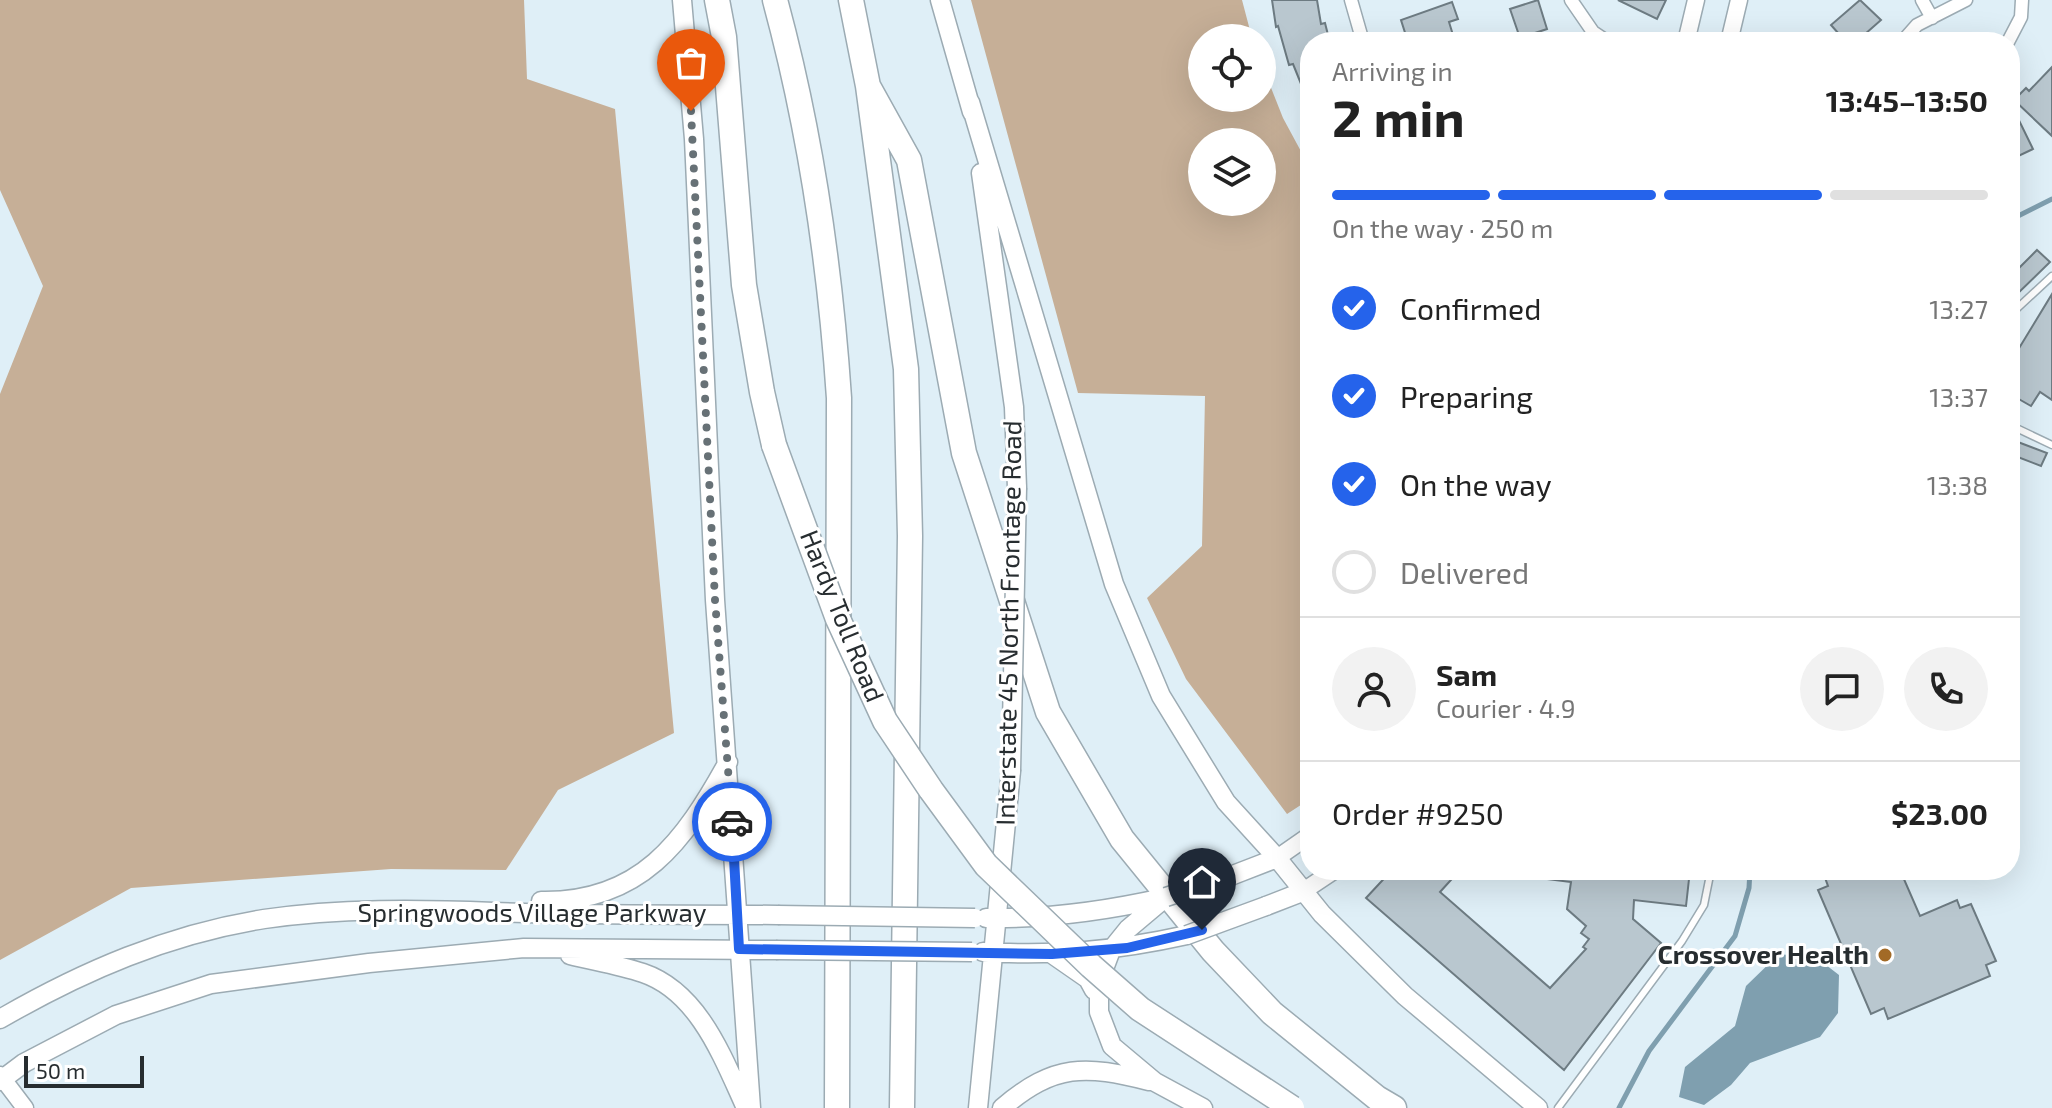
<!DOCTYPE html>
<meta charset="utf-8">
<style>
body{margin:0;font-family:"Exo 2",sans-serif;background:#f2f2f2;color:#222;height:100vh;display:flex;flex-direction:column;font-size:30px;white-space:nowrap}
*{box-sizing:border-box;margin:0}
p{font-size:26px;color:#767676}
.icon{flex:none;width:44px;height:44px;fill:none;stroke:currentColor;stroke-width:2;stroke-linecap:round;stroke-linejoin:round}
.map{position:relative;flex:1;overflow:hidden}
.side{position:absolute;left:1300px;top:32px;width:720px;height:848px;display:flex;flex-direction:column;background:#fff;border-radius:32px;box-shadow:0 8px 32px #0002}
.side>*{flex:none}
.controls{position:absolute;left:1188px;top:24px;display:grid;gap:16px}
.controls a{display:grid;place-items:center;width:88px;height:88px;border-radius:50%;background:#fff;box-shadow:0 8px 32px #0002;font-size:40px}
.scale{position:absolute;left:24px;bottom:20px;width:120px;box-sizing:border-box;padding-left:8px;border:4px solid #272d30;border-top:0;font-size:22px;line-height:28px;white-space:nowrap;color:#272d30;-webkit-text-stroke:6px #fff;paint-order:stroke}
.pin{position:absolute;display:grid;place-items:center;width:68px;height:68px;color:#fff;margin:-82px -34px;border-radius:50% 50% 50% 0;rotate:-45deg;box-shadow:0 0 8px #0007}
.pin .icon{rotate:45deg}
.courier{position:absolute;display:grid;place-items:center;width:80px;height:80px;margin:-40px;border:6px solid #2563eb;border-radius:50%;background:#fff;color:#222;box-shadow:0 2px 10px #0007}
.overview em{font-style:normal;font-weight:700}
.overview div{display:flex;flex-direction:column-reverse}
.overview{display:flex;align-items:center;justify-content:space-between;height:136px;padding:0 32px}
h1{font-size:52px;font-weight:700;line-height:60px}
.bar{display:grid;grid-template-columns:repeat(4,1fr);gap:12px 8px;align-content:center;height:96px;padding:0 32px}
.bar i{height:10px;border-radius:6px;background:#e0e0e0}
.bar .on{background:#2563eb}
.bar p{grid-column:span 4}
.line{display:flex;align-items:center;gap:20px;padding:0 32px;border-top:2px solid #e0e0e0}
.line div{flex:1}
.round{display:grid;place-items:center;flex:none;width:84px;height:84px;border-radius:42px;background:#f2f2f2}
ol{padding:0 32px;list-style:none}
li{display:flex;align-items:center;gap:24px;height:88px}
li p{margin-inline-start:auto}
li .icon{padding:8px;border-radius:50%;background:#2563eb;color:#fff;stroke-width:4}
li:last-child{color:#767676}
li i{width:44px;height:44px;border:4px solid #e0e0e0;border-radius:50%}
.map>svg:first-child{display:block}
.forest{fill:#c6af97;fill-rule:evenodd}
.water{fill:#7f9faf}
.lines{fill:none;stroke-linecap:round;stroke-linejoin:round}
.stream{stroke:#7f9faf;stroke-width:5}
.building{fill:#b9c7cf;stroke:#6d7b82;stroke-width:2}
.service-casing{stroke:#9cabb3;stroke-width:9}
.minor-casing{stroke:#9cabb3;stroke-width:15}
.tertiary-casing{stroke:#9cabb3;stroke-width:19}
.secondary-casing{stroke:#9cabb3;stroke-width:21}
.motorway-casing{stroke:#9cabb3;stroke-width:27}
.service{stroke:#fff;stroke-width:6}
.minor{stroke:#fff;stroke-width:12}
.tertiary{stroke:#fff;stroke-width:16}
.secondary{stroke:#fff;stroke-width:18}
.motorway{stroke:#fff;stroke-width:24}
.secondary-bridge-casing{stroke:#9cabb3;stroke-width:21;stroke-linecap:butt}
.motorway-bridge-casing{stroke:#9cabb3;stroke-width:27;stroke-linecap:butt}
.secondary-bridge{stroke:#fff;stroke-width:18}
.motorway-bridge{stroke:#fff;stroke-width:24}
.done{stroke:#677176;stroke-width:8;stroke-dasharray:0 14.4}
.route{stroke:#2563eb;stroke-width:10}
.poi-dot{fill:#a26a26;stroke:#fff;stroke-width:3}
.labels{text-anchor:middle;stroke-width:6;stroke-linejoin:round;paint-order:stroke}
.street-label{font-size:26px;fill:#272d30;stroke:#fff}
.poi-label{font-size:26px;font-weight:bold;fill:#272d30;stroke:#fff;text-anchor:end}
</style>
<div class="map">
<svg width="2052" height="1108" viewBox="0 0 2052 1108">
<rect width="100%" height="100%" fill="#dfeff7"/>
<!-- forest -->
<path class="forest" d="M0 0H524L527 79 615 109 674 733 558 790 506 870 391 869 131 888 0 960V394L43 286 0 190Z
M971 0H1242L1252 38H1202V98H1262V65L1283 118 1310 168V799L1287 814 1186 679 1147 598 1202 546 1205 396 1078 393ZM1202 142H1262V202H1202Z"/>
<!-- water -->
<path class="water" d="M1779 954 1817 958 1839 975 1838 1013 1820 1037 1750 1063 1731 1085 1704 1105 1679 1097 1685 1067 1735 1026 1746 986Z"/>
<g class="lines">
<!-- stream -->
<path class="stream" d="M2010 220 2052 199
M1619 1108 1649 1051 1735 936 1749 888 1750 870"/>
</g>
<!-- building -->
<path class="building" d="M1272 0H1317L1321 24 1325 23 1329 39 1310 42V106L1293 64 1289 65 1278 26 1276 27Z
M1538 0 1547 29 1520 38 1510 9Z
M1618 0H1666L1657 19Z
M1860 0 1881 20 1856 42H1846L1831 25Z
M1452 2 1458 19 1449 22 1453 35 1433 42H1408L1401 20Z
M2052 67V136L2014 100 2026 88 2029 91Z
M2010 102 2033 149 2010 160Z
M2037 250 2050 262 2010 301V277Z
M2052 294V400L2040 392 2031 406 2010 394V363Z
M2010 439 2047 453 2041 466 2010 454Z
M1392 870H1460L1440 892 1550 988 1586 949 1583 947 1589 939 1581 933 1586 926 1567 909 1571 882 1540 878V870H1690L1686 906 1634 900 1633 919 1661 943 1564 1070 1366 898Z
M1837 870H1900L1920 916 1957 900 1960 908 1971 904 1996 961 1986 965 1990 976 1888 1019 1884 1008 1871 1014 1818 890 1828 886 1824 875Z"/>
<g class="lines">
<!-- service casing -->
<g class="service-casing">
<path id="service" d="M2010 315 2052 276
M2010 425 2052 445
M1558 1108 1682 941 1704 905 1711 870"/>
</g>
<!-- minor casing -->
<g class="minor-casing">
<path id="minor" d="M1351 0 1363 42
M1571 0 1593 32 1608 42
M1922 0 1932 18
M1902 42 1917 25 1966 0
M2008 42 2021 17 2022 0"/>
</g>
<!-- tertiary casing -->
<g class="tertiary-casing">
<path id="tertiary" d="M1686 42 1696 0
M1729 42 1739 0
M1277 858 1310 835
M1302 892 1335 870
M0 1075 25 1108"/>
</g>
<!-- secondary casing -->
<g class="secondary-casing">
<path id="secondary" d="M682 0 694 139 715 600 751 1108
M940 0 972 112
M970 102 1114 584 1161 696 1226 802 1277 858 1322 914 1405 996 1538 1108
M981 173 1014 407 1017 488
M1233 875 1277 858
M1166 897 1128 929 1111 950 1099 982V1012L1112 1046 1155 1082 1203 1108
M541 901C640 903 684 842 728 762
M1266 906 1302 892
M986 918C1046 919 1105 911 1163 898
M983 952C1056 956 1115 951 1187 935
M1052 954 1088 979 1094 990
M570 955C594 961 619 965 643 973 699 992 723 1058 746 1108
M0 1019C83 971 169 934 264 919 340 908 418 909 494 912 589 916 684 914 778 915
M0 1081 24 1063 116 1015 211 984 369 963 524 948 776 950
M978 1108 1011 771
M1002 1108C1055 1063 1085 1065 1149 1081"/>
</g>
<!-- motorway casing -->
<g class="motorway-casing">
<path id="motorway" d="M717 0 724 37 744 285 762 392 774 445
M775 0C810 129 830 264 839 398L837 1108
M851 0 868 86 906 369 910 536 902 1108
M868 86 909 160 964 453 1048 712 1122 839 1213 951 1272 1013 1377 1098 1394 1108"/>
</g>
<!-- service -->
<use href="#service" class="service"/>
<!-- minor -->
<use href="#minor" class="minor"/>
<!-- tertiary -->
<use href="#tertiary" class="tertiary"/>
<!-- secondary -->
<use href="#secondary" class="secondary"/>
<!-- motorway -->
<use href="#motorway" class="motorway"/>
<!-- secondary-bridge casing -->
<g class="secondary-bridge-casing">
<path id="secondary-bridge" d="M1011 771 1017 488
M1166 897 1233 875
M778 915 975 918
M1187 935 1266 906
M776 950 972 952"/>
</g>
<!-- motorway-bridge casing -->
<g class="motorway-bridge-casing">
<path id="motorway-bridge" d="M774 445 838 619 885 721 931 790 986 865 1091 966 1140 1009 1292 1108"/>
</g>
<!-- secondary-bridge -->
<use href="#secondary-bridge" class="secondary-bridge"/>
<!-- motorway-bridge -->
<use href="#motorway-bridge" class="motorway-bridge"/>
</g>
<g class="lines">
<!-- done -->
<path class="done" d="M691 111 715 600 732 822"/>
<!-- route -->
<path class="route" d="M732 822 739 949 1052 954 1127 948 1202 930"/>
</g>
<!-- markers -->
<circle class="poi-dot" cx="1885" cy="955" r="8"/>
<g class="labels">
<!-- street labels -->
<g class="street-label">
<text transform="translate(842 616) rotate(68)" y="9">Hardy Toll Road</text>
<text transform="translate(1009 623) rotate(-89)" y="9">Interstate 45 North Frontage Road</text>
<text x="532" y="922">Springwoods Village Parkway</text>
</g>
<!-- poi labels -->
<g class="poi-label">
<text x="1869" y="964">Crossover Health</text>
</g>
</g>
</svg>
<div class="controls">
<a><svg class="icon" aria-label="locate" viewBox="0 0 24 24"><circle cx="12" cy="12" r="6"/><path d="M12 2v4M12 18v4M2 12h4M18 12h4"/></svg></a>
<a><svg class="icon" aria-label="layers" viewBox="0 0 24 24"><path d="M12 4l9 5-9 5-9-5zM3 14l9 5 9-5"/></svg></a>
</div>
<div class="scale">50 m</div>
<div class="pin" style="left:691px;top:111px;background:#ea580c"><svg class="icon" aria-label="bag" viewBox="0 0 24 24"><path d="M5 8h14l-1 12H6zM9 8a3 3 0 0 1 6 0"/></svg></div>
<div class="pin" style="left:1202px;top:930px;background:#1f2937"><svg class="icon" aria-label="home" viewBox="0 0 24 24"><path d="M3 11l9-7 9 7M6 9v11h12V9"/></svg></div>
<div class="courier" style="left:732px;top:822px"><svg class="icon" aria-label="car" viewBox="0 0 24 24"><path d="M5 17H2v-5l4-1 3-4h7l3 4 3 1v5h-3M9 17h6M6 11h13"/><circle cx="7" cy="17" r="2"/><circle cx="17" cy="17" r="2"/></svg></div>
<section class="side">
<div class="overview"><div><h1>2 min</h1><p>Arriving in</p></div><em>13:45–13:50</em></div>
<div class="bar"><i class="on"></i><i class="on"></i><i class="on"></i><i></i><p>On the way · 250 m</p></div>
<ol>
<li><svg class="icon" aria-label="check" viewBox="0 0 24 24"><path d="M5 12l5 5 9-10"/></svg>Confirmed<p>13:27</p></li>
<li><svg class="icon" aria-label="check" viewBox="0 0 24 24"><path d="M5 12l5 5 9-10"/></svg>Preparing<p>13:37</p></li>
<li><svg class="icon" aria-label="check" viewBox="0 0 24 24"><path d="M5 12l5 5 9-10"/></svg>On the way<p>13:38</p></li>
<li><i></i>Delivered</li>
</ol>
<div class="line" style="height:144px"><a class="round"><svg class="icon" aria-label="person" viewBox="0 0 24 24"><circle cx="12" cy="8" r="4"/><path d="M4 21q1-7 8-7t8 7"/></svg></a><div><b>Sam</b><p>Courier · 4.9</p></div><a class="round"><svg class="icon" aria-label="chat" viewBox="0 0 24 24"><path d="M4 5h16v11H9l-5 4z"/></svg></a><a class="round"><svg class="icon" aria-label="phone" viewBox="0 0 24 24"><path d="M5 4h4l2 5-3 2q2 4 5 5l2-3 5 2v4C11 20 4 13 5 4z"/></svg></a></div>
<div class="line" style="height:104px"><div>Order #9250</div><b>$23.00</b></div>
</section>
</div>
